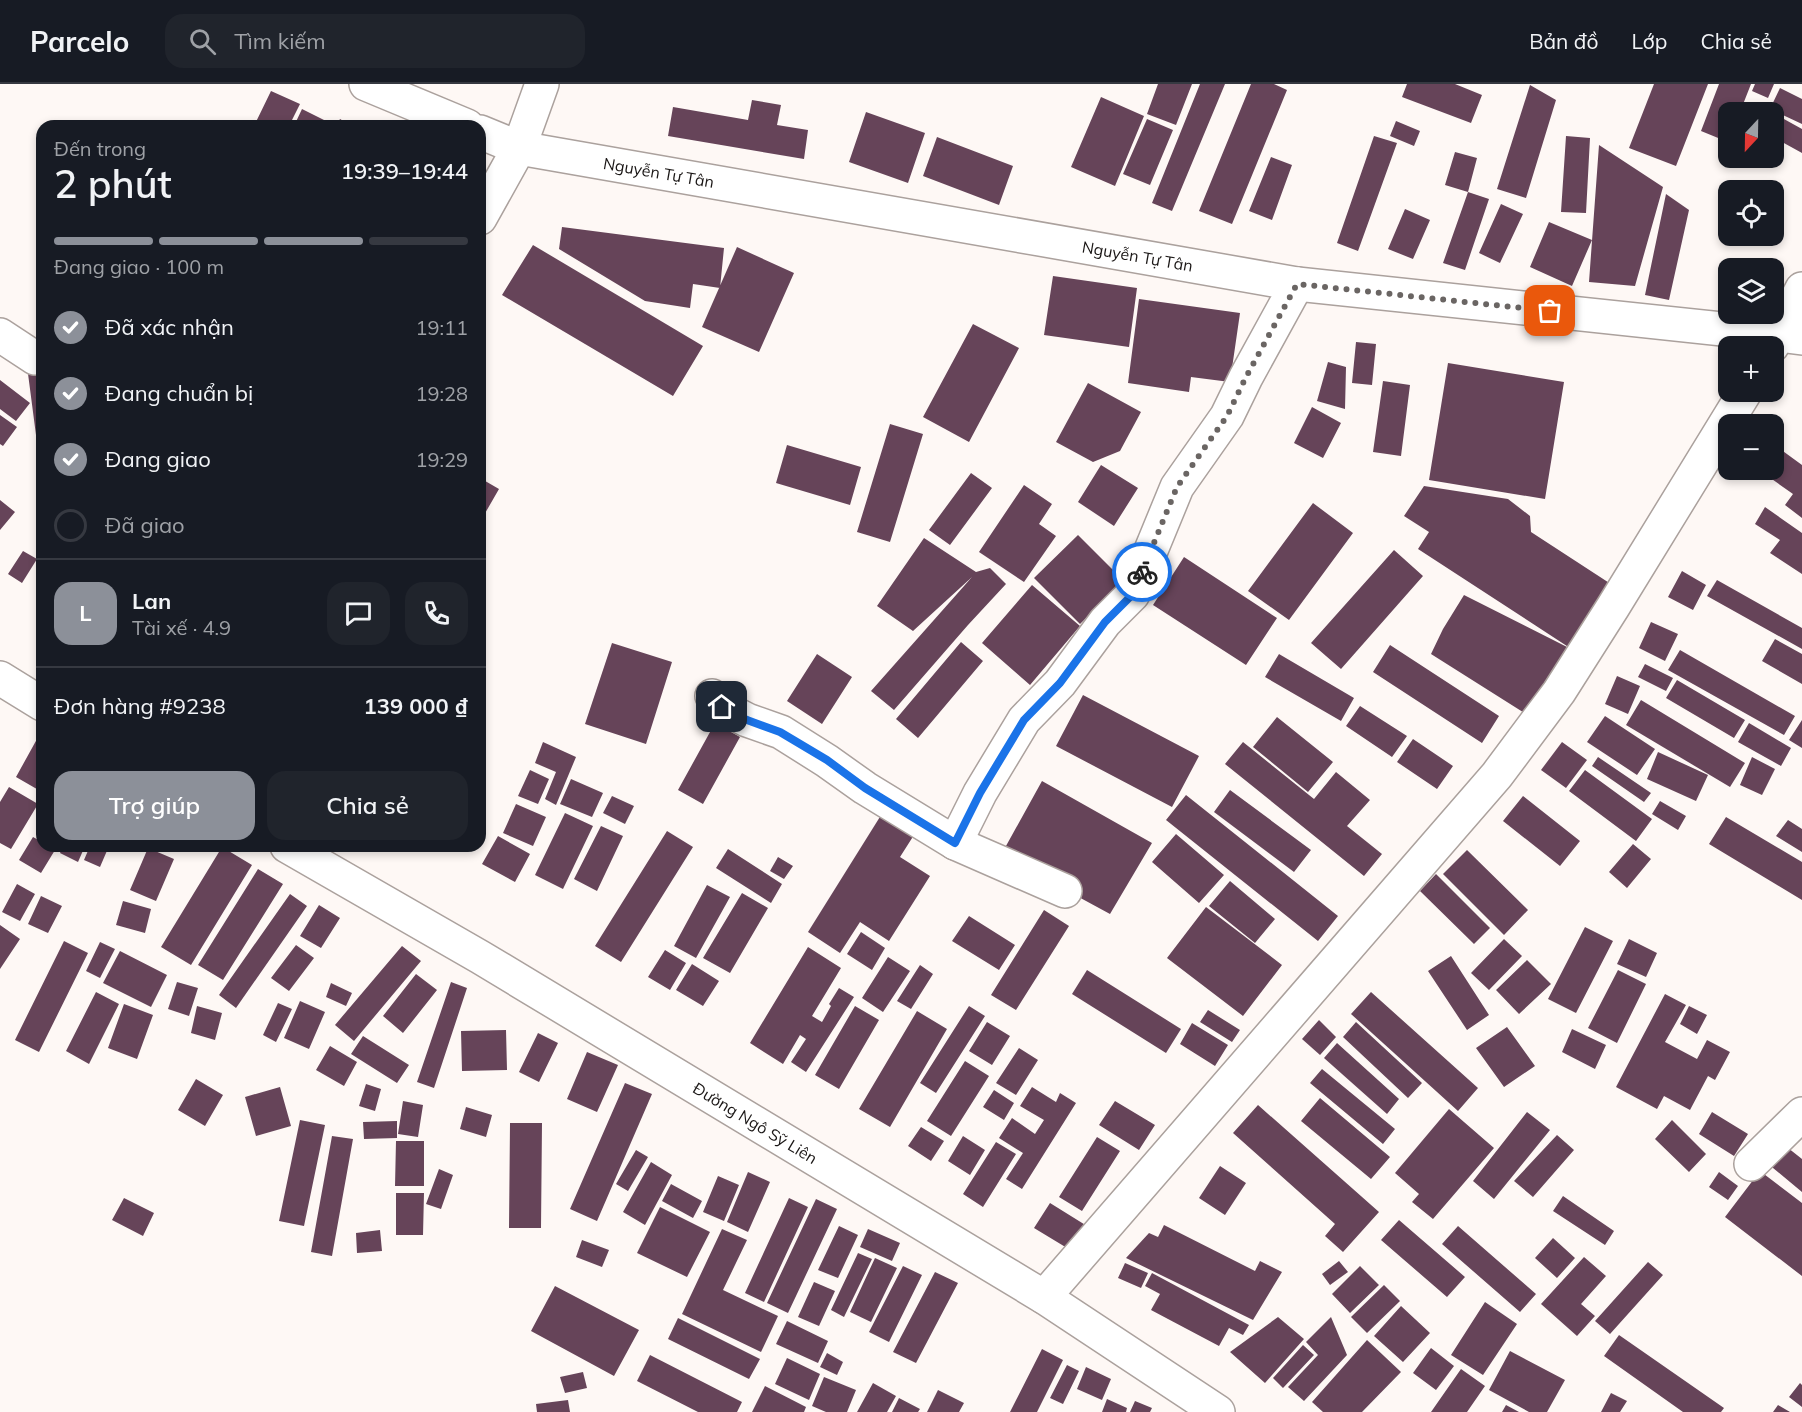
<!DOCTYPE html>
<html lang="vi">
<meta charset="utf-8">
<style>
body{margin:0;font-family:Mulish,sans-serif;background:#20242c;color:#f1f3f6;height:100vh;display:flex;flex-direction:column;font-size:22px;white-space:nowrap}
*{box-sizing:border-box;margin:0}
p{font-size:20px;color:#9ea1a6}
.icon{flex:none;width:33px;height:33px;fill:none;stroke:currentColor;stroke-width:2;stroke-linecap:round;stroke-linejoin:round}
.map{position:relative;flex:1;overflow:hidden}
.side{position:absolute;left:36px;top:36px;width:450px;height:732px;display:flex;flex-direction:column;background:#171b24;border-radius:18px;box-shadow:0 3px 9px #0003}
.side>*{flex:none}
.needle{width:39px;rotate:202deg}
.tools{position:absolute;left:1718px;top:18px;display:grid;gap:12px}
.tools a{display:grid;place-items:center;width:66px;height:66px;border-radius:12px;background:#171b24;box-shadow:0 3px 9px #0003;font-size:30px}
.pin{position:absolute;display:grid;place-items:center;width:51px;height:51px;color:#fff;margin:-26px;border-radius:12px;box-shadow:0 3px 9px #0006}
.courier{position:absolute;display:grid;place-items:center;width:60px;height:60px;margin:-30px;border:4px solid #1a73e8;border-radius:50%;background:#fff;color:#222;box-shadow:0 2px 8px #0007}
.headline em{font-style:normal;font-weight:600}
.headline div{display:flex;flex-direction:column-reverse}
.headline{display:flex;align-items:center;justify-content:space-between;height:102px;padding:0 18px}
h1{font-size:39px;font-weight:600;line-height:45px}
.bar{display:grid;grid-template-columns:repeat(4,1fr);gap:9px 6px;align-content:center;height:72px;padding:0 18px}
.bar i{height:8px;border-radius:4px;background:#363941}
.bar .active{background:#8c9099}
.bar p{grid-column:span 4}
.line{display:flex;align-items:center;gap:15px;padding:0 18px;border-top:2px solid #363941}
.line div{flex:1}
.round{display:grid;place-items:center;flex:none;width:63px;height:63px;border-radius:18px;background:#20242c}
ol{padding:0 18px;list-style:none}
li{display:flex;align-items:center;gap:18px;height:66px}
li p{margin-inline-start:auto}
li .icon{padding:6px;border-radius:50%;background:#8c9099;color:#fff;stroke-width:4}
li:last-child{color:#9ea1a6}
li i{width:33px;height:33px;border:3px solid #363941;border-radius:50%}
.button{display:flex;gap:12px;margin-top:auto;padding:12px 18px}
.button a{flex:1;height:69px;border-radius:18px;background:#8c9099;color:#fff;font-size:24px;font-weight:600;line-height:69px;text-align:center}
.button a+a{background:#20242c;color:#f1f3f6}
header{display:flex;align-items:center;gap:36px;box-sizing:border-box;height:84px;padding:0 30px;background:#171b24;border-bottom:2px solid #363941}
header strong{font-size:28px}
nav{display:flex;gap:33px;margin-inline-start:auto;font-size:21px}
.search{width:420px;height:54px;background:#20242c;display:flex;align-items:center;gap:15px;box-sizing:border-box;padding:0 21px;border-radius:18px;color:#9ea1a6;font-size:22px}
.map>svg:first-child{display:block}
.building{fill:#664459}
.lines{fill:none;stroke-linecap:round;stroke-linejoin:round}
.minor-casing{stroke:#aba19d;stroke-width:36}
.minor{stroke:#fff;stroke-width:33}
.done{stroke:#6a6563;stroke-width:6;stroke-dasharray:0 10.8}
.route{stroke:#1a73e8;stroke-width:8}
.labels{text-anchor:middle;stroke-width:6;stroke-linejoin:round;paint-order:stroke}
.street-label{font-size:16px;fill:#1a1615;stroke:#fff}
</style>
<header>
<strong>Parcelo</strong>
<div class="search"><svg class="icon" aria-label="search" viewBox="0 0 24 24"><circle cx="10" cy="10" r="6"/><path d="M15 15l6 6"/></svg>Tìm kiếm</div>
<nav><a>Bản đồ</a><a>Lớp</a><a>Chia sẻ</a></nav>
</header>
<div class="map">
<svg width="1802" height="1328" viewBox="0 0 1802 1328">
<rect width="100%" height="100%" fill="#fef8f5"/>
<!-- building -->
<path class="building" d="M1158 0H1192L1176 41 1147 30Z
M1200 0H1225L1172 127 1152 119Z
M1251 0H1274L1287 6 1232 140 1199 127Z
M1407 0H1455L1482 11 1471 39 1402 13Z
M1654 0H1708L1676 82 1629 64Z
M1719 0H1751L1740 28H1728V58L1701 47Z
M1755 0H1774L1768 14 1752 7Z
M1530 1 1556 16 1526 114 1497 105Z
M1780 4 1802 15V40L1770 25Z
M271 7 300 20 289 42H254Z
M1101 13 1144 32 1115 102 1071 83Z
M752 16 781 21 777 41 808 46 804 75 668 52 673 23 748 36Z
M1756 20 1773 28H1752Z
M302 25 330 39 328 42H294Z
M866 28 925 49 908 99 849 78Z
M1773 29 1802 45V69L1773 53Z
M340 35 352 42H336Z
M1147 35 1173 46 1150 101 1123 90Z
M1396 37 1420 47 1414 62 1390 52Z
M1374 52 1397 59 1358 167 1337 159Z
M1566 52 1590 54 1586 129 1561 128Z
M937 53 1013 82 999 121 923 92Z
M1599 61 1663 103 1635 202 1589 198Z
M1455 68 1477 74 1468 108 1445 101Z
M1271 73 1292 81 1272 136 1249 127Z
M1468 108 1489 115 1465 186 1443 179Z
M1666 110 1689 126 1669 216 1645 211Z
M1501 120 1523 130 1500 179 1479 169Z
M1405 125 1430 136 1413 175 1388 165Z
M1549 138 1592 156 1572 202 1530 183Z
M562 143 724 164 720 204 693 200 690 224 645 217 559 165Z
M533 161 703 262 673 312 502 211Z
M737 163 794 189 759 268 702 243Z
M1053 192 1137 204 1129 263 1044 251Z
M1139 215 1240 229 1230 298 1191 293 1189 308 1128 299Z
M973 240 1019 264 969 358 923 333Z
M1356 258 1376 260 1372 301 1352 299Z
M1328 278 1346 283 1345 325 1317 317Z
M1448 279 1564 298 1545 415 1429 396Z
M42 280V373L39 374 27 282Z
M0 296 30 319 16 337 0 325Z
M1383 297 1410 301 1401 372 1373 368Z
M1088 299 1141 328 1120 367 1093 378 1056 358Z
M1312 323 1341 339 1323 374 1294 359Z
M0 331 17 343 3 362 0 360Z
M890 340 923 350 890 458 857 448Z
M1773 360 1802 381V434L1785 421 1793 410 1759 386H1773Z
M787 361 861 383 850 421 776 399Z
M1101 381 1138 404 1114 442 1078 418Z
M971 389 992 404 950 461 929 446Z
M480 394 499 405 480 438Z
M1024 401 1052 420 1039 440 1056 452 1024 498 979 468Z
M1424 402 1508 415 1530 432 1531 448 1617 504 1575 568 1541 605 1526 630 1431 570 1443 545 1464 511 1573 566 1418 465 1429 448 1404 432Z
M0 416 15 428 0 446Z
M1313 419 1353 449 1289 536 1248 507Z
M1765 423 1802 449V490L1770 469 1780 456 1755 440Z
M1078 451 1124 497 1080 540 1034 494Z
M924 454 976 488 990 484 1006 500 968 541 894 626 871 607 972 493 913 547 877 522Z
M1394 466 1423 492 1341 585 1311 559Z
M23 467 37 475 22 499 8 490Z
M1184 473 1277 534 1246 581 1153 521Z
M1682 487 1706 501 1693 526 1668 513Z
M1717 496 1802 544V565L1707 512Z
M1032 501 1080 542 1030 601 982 559Z
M1651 538 1678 550 1665 577 1639 564Z
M1775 555 1802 570V600L1762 577Z
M961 558 983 577 918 654 896 635Z
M612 559 672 578 646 660 585 640Z
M1390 561 1499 632 1482 659 1373 588Z
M1680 566 1795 632 1784 651 1668 586Z
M817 570 852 593 822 640 787 617Z
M1279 570 1354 614 1341 637 1265 593Z
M1645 580 1673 594 1666 607 1638 593Z
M1617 592 1640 602 1628 630 1605 620Z
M1677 596 1745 636 1734 654 1666 614Z
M1083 611 1199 672 1172 723 1056 662Z
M1641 616 1745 679 1730 703 1626 641Z
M1360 622 1407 652 1392 673 1346 642Z
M1605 632 1655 665 1637 691 1587 658Z
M1277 633 1333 678 1308 708 1253 663Z
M1802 636V664L1789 656Z
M715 639 740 653 703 720 678 706Z
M1749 639 1791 664 1781 682 1738 658Z
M42 646V708L16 693Z
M1413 655 1453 682 1437 705 1397 678Z
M543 658 576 673 556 721 545 715 556 688 535 679Z
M1243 658 1314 715 1336 688 1370 716 1347 742 1382 770 1364 792 1225 680Z
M1562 658 1587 676 1566 704 1541 686Z
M1658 668 1708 691 1696 717 1647 695Z
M1598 673 1651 709 1644 718 1592 682Z
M1752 673 1775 685 1762 711 1740 701Z
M530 686 549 695 538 720 518 712Z
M1585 686 1652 735 1636 757 1569 707Z
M571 695 603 709 592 733 560 720Z
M1042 697 1152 759 1110 830 1001 771Z
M9 703 38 720 11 765 0 759V718Z
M1230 706 1311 766 1294 788 1214 728Z
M1186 711 1338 832 1318 857 1166 736Z
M612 712 634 722 625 740 603 729Z
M1523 712 1580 757 1560 782 1503 737Z
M1660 717 1686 732 1678 746 1652 730Z
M516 720 546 733 533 762 503 749Z
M888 720 921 740 900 773 930 792 889 857 860 838 840 869 808 848Z
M565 729 593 742 563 805 535 791Z
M1726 733 1802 778V816L1709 760Z
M1788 736 1802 745V768L1776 752Z
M601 742 623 752 597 807 574 795Z
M667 747 693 763 621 878 595 862Z
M1176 750 1224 791 1199 819 1152 778Z
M498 752 530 770 515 798 482 780Z
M33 753 42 758V762H49L55 766 41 789 19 776Z
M1633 760 1651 775 1627 804 1609 788Z
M63 762H85L78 778 60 769Z
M90 762H109L100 783 84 776Z
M222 763 252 781 191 881 161 863Z
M148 764 174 775 156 817 130 806Z
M728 765 782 800 771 819 716 784Z
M1467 766 1528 826 1504 851 1443 790Z
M778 773 793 782 784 795 770 787Z
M258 785 283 800 223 896 198 881Z
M1436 790 1490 844 1474 860 1420 807Z
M1230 797 1275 835 1255 859 1209 822Z
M17 800 35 810 20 837 2 828Z
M707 801 730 813 696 874 674 862Z
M742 809 768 824 730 889 703 874Z
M290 810 307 822 236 924 219 911Z
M41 812 62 822 48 849 28 840Z
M123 817 151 825 145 849 116 841Z
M319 821 340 834 321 864 300 852Z
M1206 823 1282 881 1243 932 1167 874Z
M1044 826 1069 842 1016 926 991 911Z
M969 832 1015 861 999 886 952 857Z
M0 841 20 855 0 885Z
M1585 843 1613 857 1576 929 1548 915Z
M861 848 885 864 872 886 847 870Z
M1504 855 1522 872 1489 906 1471 889Z
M1629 855 1657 869 1646 893 1617 880Z
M64 857 88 869 39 968 15 956Z
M100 858 115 865 100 894 86 887Z
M296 861 314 874 289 907 271 894Z
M402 862 421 877 354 957 335 941Z
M808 863 841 884 812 932 822 938 831 922 829 920 839 904 854 913 806 988 791 978 806 955 800 951 783 980 750 959Z
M665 866 686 879 670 906 648 893Z
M120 867 167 891 151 923 103 899Z
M1451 872 1489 931 1467 946 1428 887Z
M888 873 910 887 883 928 862 914Z
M1527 876 1551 900 1519 930 1496 906Z
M692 880 719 897 703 922 676 906Z
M920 881 933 890 911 925 897 917Z
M1087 886 1181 945 1166 969 1072 910Z
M1618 886 1646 900 1617 959 1588 944Z
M416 890 437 906 403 949 383 932Z
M177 898 198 904 189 932 168 925Z
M451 898 467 904 434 1004 417 998Z
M331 899 352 909 346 922 326 913Z
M96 908 119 920 89 980 66 967Z
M1371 908 1478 1004 1458 1027 1351 930Z
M1665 910 1686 921 1665 958 1697 975 1707 956 1730 968 1715 996 1708 992 1690 1026 1664 1012 1657 1025 1616 1003Z
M300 917 325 928 309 965 284 954Z
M278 919 292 925 276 958 263 951Z
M124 920 153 931 137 975 108 964Z
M197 922 222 929 215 956 191 949Z
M855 922 879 936 839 1005 815 991Z
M969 922 985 932 936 1009 920 999Z
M1689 922 1707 931 1697 950 1680 940Z
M1208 926 1240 946 1232 958 1200 938Z
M917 927 947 945 890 1043 859 1025Z
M1319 936 1336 953 1320 971 1302 955Z
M987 938 1010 952 992 981 969 967Z
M1356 938 1422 999 1408 1014 1343 953Z
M1192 939 1228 961 1215 982 1180 960Z
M1507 943 1535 982 1504 1003 1476 964Z
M1572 945 1606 961 1595 985 1562 968Z
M506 946 507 986 462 987 461 947Z
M538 949 558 959 539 998 519 988Z
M363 952 409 981 397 999 351 970Z
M1337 959 1399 1015 1387 1030 1324 974Z
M330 962 357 978 344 1002 316 986Z
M1019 964 1038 976 1016 1011 996 999Z
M587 968 618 981 597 1028 567 1015Z
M965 977 989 992 951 1052 927 1037Z
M1322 985 1395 1045 1383 1060 1310 999Z
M196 995 223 1011 205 1042 178 1026Z
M625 999 652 1010 597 1137 570 1125Z
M366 1000 381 1005 375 1027 359 1022Z
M280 1003 291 1042 256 1052 245 1013Z
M1032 1003 1056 1018 1060 1009 1076 1019 1022 1105 1006 1095 1023 1069 999 1054 1012 1034 1035 1050 1044 1036 1020 1022Z
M994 1006 1014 1019 1004 1036 983 1023Z
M1320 1014 1390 1073 1371 1095 1301 1037Z
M403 1017 423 1021 418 1053 398 1050Z
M1115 1017 1155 1041 1139 1066 1099 1041Z
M1258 1021 1379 1128 1343 1168 1325 1152 1335 1140 1233 1049Z
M466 1023 492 1031 486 1053 460 1045Z
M1449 1025 1494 1064 1433 1135 1412 1118 1419 1110 1395 1089Z
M1527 1028 1550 1046 1494 1115 1473 1097Z
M1712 1028 1748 1050 1734 1072 1699 1050Z
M300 1036 325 1041 304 1142 279 1137Z
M1672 1036 1706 1070 1689 1088 1655 1055Z
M397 1037V1054L364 1055 363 1038Z
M510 1039H542L541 1144H509Z
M921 1043 944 1057 931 1077 908 1062Z
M1557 1051 1574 1066 1533 1113 1514 1097Z
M332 1052 353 1055 332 1172 311 1168Z
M963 1052 985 1066 970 1091 948 1077Z
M1097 1053 1120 1067 1082 1127 1059 1113Z
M396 1057H424V1102H395Z
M996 1058 1016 1070 983 1123 963 1110Z
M1783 1060 1802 1075V1108L1767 1079Z
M636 1066 648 1073 628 1107 616 1100Z
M651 1078 672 1091 645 1141 623 1128Z
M1220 1082 1246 1099 1225 1131 1199 1114Z
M439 1085 453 1091 441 1125 426 1120Z
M1760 1087 1802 1119V1192L1725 1133Z
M748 1088 770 1098 748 1148 727 1138Z
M1719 1088 1738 1102 1728 1116 1709 1103Z
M718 1092 739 1101 724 1137 703 1128Z
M671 1100 702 1117 693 1134 662 1117Z
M396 1109H424L423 1151H396Z
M1563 1112 1614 1147 1605 1161 1553 1127Z
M124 1114 154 1129 143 1152 112 1136Z
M789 1114 808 1123 764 1218 745 1209Z
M816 1115 837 1125 788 1229 767 1219Z
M1050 1119 1087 1142 1072 1167 1034 1144Z
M660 1123 710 1148 687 1193 637 1169Z
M1399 1136 1465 1193 1447 1213 1381 1156Z
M1164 1141 1255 1187 1260 1177 1282 1188 1253 1236 1126 1174 1149 1149 1158 1153Z
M839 1142 858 1151 838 1194 818 1186Z
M1458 1142 1536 1210 1520 1228 1442 1160Z
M722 1145 747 1156 723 1206 778 1232 761 1268 682 1230Z
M868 1145 900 1159 892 1177 860 1163Z
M380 1146 382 1167 357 1169 356 1149Z
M1553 1154 1575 1174 1557 1194 1535 1174Z
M582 1156 609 1166 602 1183 576 1173Z
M858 1169 872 1175 844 1233 831 1226Z
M1584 1173 1606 1192 1581 1220 1595 1232 1577 1252 1541 1220Z
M875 1174 897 1184 871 1238 850 1228Z
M1339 1177 1348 1188 1330 1201 1322 1190Z
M1648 1178 1663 1191 1610 1250 1595 1237Z
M1125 1179 1148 1189 1141 1204 1118 1194Z
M903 1182 922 1191 889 1258 869 1248Z
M1360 1182 1379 1201 1350 1229 1332 1210Z
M935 1188 958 1199 916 1279 893 1268Z
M1152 1189 1249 1241 1243 1251 1229 1244 1219 1262 1151 1226 1160 1210 1145 1202Z
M814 1198 835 1207 819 1242 798 1233Z
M1384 1201 1400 1217 1367 1249 1351 1233Z
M555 1202 639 1246 614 1292 531 1247Z
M1485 1218 1517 1240 1483 1291 1451 1271Z
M1401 1222 1430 1249 1403 1278 1374 1252Z
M1278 1233 1304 1255 1265 1299 1230 1268Z
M1331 1233 1347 1271 1304 1317 1288 1303 1318 1271 1306 1258Z
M678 1234 760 1275 749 1295 668 1255Z
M787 1237 828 1257 818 1279 776 1260Z
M1619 1251 1724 1324 1721 1328H1683L1604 1272Z
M1367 1256 1401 1288 1362 1328H1323L1312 1318Z
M1303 1261 1314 1271 1283 1304 1273 1294Z
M1431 1264 1454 1282 1436 1306 1413 1289Z
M1042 1265 1063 1276 1037 1328H1010Z
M1510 1267 1565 1296 1547 1328H1529L1489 1306Z
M827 1269 843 1278 837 1291 820 1283Z
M650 1271 742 1318 737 1328H698L637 1297Z
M787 1274 820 1290 809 1316 775 1300Z
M1067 1281 1079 1287 1063 1320 1050 1314Z
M1086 1283 1111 1295 1102 1316 1077 1305Z
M1461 1285 1485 1302 1467 1328H1431Z
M583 1288 587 1304 565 1309 560 1293Z
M824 1293 856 1306 847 1328H826L812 1322Z
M873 1299 896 1312 887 1328H857Z
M1800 1299 1802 1301V1323L1789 1313Z
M765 1302 806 1323 804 1328H752Z
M938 1306 964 1319 959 1328H927Z
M1611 1309 1627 1317 1620 1328H1601Z
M899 1314 920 1325 918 1328H892Z
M1107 1315 1127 1324 1126 1328H1102Z
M568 1316 570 1328H537L536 1320Z
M1135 1317 1152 1324 1150 1328H1130Z
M1506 1321 1519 1328H1502Z
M1778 1321 1790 1328H1773Z"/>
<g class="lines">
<!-- minor casing -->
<g class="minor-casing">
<g id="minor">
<path d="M366 0 467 42"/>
<path id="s1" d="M480 48 519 64 1297 200 1779 251 1802 254"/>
<path d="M480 134 519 64 542 0"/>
<path d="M0 251 35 274"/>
<path d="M1772 262 1802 205"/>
<path d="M0 594 42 620"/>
<path d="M712 612 722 623 747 636 781 648 827 677 865 704 955 759 1065 807"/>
<path d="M955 759 980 709 1024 636 1060 599 1105 538 1133 510 1177 403 1227 332 1246 293 1297 200"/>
<path id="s2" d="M287 762 480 873 1044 1213 1218 1328"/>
<path d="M1751 1080 1802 1030"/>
<path d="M1044 1213 1497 691 1559 608 1613 523 1745 308"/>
</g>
</g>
<!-- minor -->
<use href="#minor" class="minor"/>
</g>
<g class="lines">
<!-- done -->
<path class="done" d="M1142 488 1177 403 1227 332 1246 293 1297 200 1550 227"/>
<!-- route -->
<path class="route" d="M722 623 747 636 780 648 827 676 865 704 955 759 980 709 1024 636 1060 599 1105 538 1133 510 1142 488"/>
</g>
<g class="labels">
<!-- street labels -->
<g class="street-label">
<text dy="6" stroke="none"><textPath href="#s1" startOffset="184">Nguyễn Tự Tân</textPath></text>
<text dy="6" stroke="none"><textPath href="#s1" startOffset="670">Nguyễn Tự Tân</textPath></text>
<text dy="6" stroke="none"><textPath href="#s2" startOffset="544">Đường Ngô Sỹ Liên</textPath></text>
</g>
</g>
</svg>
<div class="tools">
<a><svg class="needle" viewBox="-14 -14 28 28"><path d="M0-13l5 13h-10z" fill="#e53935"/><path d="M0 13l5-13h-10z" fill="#9ea1a6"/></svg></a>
<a><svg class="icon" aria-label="locate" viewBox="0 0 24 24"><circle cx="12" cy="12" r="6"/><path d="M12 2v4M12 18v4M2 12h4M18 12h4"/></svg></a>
<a><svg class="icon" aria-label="layers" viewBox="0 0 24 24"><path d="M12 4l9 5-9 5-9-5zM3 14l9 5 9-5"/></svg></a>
<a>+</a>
<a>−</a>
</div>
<div class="pin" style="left:1550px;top:227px;background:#ea580c"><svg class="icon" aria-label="bag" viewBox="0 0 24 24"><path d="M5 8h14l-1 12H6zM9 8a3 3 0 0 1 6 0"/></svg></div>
<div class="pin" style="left:722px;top:623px;background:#1f2937"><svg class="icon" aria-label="home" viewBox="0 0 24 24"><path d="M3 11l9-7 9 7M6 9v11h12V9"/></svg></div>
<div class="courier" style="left:1142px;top:488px"><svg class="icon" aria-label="bike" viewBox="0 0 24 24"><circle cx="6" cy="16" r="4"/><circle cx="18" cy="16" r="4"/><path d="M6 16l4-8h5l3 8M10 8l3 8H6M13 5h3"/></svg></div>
<section class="side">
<div class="headline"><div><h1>2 phút</h1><p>Đến trong</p></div><em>19:39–19:44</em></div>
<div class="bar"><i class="active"></i><i class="active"></i><i class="active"></i><i></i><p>Đang giao · 100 m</p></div>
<ol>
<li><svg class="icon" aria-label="check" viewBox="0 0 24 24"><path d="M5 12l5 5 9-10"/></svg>Đã xác nhận<p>19:11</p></li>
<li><svg class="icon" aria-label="check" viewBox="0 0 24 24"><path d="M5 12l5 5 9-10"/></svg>Đang chuẩn bị<p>19:28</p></li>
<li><svg class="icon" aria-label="check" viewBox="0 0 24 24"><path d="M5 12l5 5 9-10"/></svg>Đang giao<p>19:29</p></li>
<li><i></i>Đã giao</li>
</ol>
<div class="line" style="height:108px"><b class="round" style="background:#8c9099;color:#fff">L</b><div><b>Lan</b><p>Tài xế · 4.9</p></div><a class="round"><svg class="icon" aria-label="chat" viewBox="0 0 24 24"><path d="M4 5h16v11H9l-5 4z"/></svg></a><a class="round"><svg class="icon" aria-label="phone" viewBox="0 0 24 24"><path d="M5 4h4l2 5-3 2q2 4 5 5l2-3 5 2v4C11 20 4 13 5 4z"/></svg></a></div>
<div class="line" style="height:78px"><div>Đơn hàng #9238</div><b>139 000 ₫</b></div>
<div class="button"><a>Trợ giúp</a><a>Chia sẻ</a></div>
</section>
</div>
